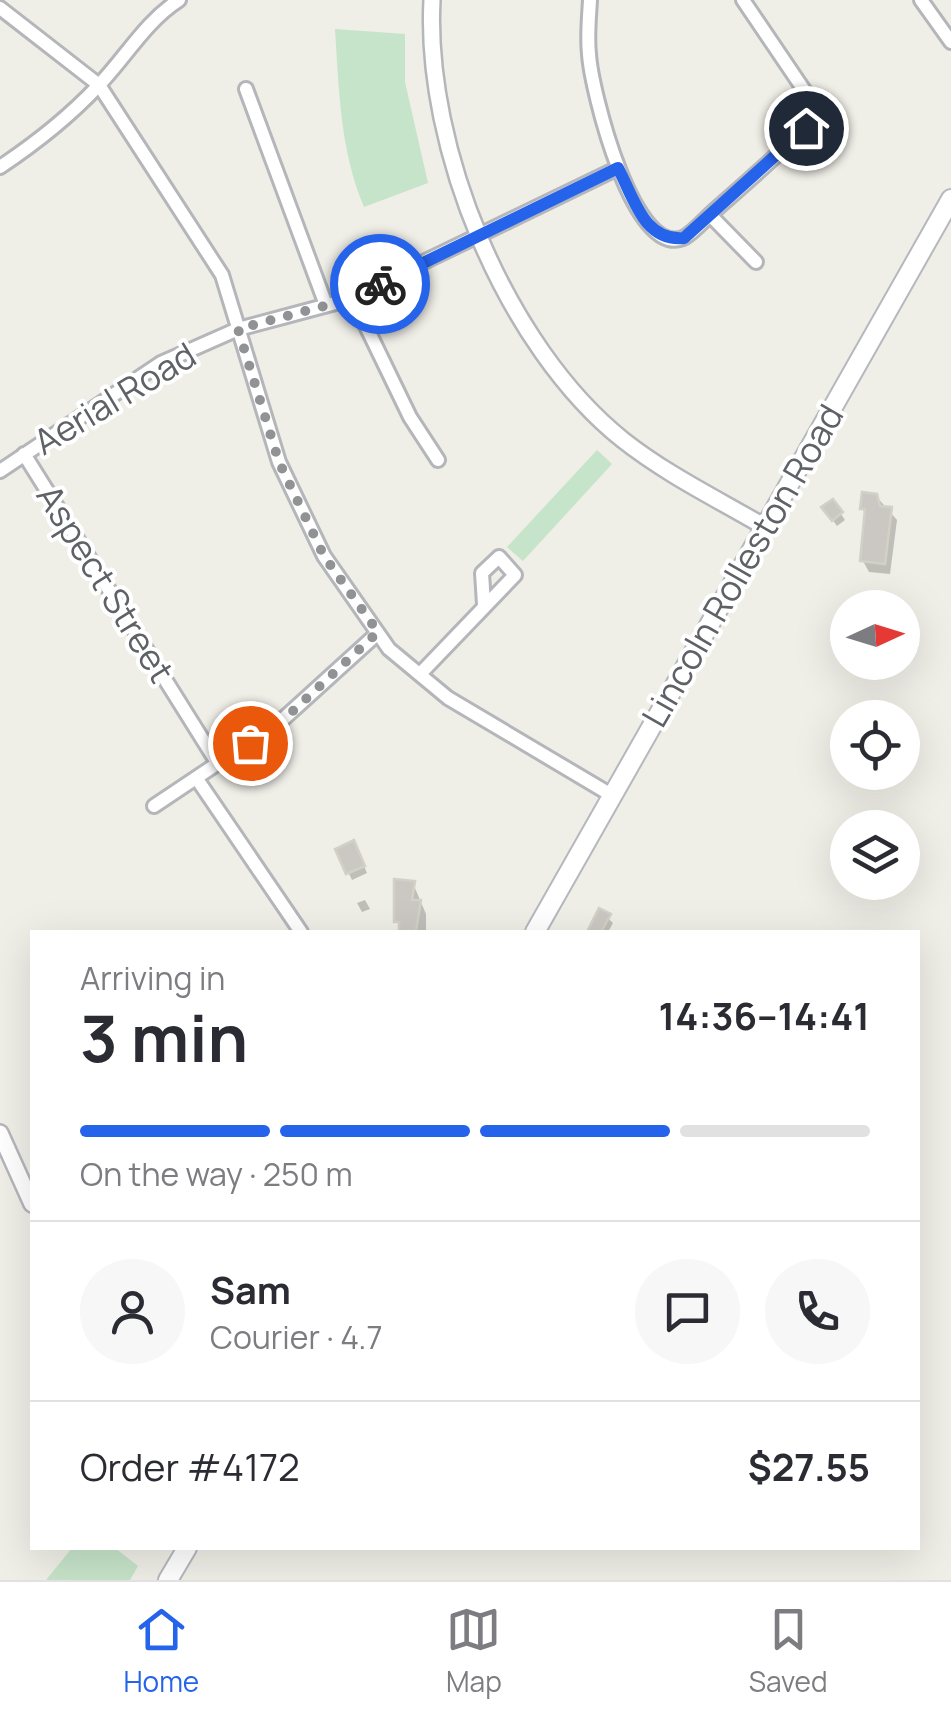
<!DOCTYPE html>
<meta charset="utf-8">
<style>
body{margin:0;font-family:Manrope,sans-serif;background:#f7f7f7;color:#2b2b33;height:100vh;display:flex;flex-direction:column;font-size:38px;white-space:nowrap}
*{box-sizing:border-box;margin:0}
p{font-size:32px;color:#7c7c81}
.icon{flex:none;width:55px;height:55px;fill:none;stroke:currentColor;stroke-width:2;stroke-linecap:round;stroke-linejoin:round}
.map{position:relative;flex:1;overflow:hidden}
.drawer{position:absolute;left:30px;top:930px;width:890px;height:620px;display:flex;flex-direction:column;background:#fff;border-radius:0px;box-shadow:0 10px 40px #0002}
.drawer>*{flex:none}
.needle{width:65px;rotate:86deg}
.tools{position:absolute;left:830px;top:590px;display:grid;gap:20px}
.tools a{display:grid;place-items:center;width:90px;height:90px;border-radius:50%;background:#fff;box-shadow:0 10px 40px #0002;font-size:50px}
.pin{position:absolute;display:grid;place-items:center;width:85px;height:85px;color:#fff;margin:-42px;border:5px solid #fff;border-radius:50%;box-shadow:0 2px 10px #0007}
.courier{position:absolute;display:grid;place-items:center;width:100px;height:100px;margin:-50px;border:8px solid #2563eb;border-radius:50%;background:#fff;color:#222;box-shadow:0 2px 12px #0007}
.head em{font-style:normal;font-weight:700}
.head div{display:flex;flex-direction:column-reverse}
.head{display:flex;align-items:center;justify-content:space-between;height:170px;padding:0 50px}
h1{font-size:65px;font-weight:700;line-height:75px}
.bar{display:grid;grid-template-columns:repeat(4,1fr);gap:15px 10px;align-content:center;height:120px;padding:0 50px}
.bar i{height:12px;border-radius:8px;background:#e1e1e2}
.bar .selected{background:#2563eb}
.bar p{grid-column:span 4}
.line{display:flex;align-items:center;gap:25px;padding:0 50px;border-top:2px solid #e1e1e2}
.line div{flex:1}
.round{display:grid;place-items:center;flex:none;width:105px;height:105px;border-radius:52px;background:#f7f7f7}
.dock{display:flex;justify-content:space-around;align-items:center;height:140px;border-top:2px solid #e1e1e2;background:#fff;font-size:28px;color:#7c7c81}
.dock a{display:grid;justify-items:center;gap:5px}
.dock .selected{color:#2563eb}
.map>svg:first-child{display:block}
.green{fill:#c6e4c9}
.shadow{fill:#0003}
.building{fill:#cbc8c4;stroke:#d3d0c6;stroke-width:2.5}
.lines{fill:none;stroke-linecap:round;stroke-linejoin:round}
.minor-casing{stroke:#b4b6ba;stroke-width:18}
.tertiary-casing{stroke:#b4b6ba;stroke-width:20}
.secondary-casing{stroke:#b5b8bd;stroke-width:22}
.minor{stroke:#fff;stroke-width:12}
.tertiary{stroke:#fff;stroke-width:15}
.secondary{stroke:#fff;stroke-width:18}
.done{stroke:#919293;stroke-width:10;stroke-dasharray:0 18}
.route{stroke:#2563eb;stroke-width:12}
.labels{text-anchor:middle;stroke-width:8;stroke-linejoin:round;paint-order:stroke}
.street-label{font-size:35px;fill:#5e6166;stroke:#fff}
</style>
<div class="map">
<svg width="951" height="1580" viewBox="0 0 951 1580">
<rect width="100%" height="100%" fill="#efeee7"/>
<!-- green -->
<path class="green" d="M335 29 405 34V82L428 183 364 207C340 150 339 90 335 29Z
M597 450 612 464 523 561 507 547Z
M72 1548H115L138 1566 130 1580H46Z"/>
<!-- shadow -->
<path class="shadow" d="M876 496 897 520 890 574 869 572 863 561 867 517 862 508Z
M833 502 845 520 837 526 829 515Z
M338 850H357L367 873 352 880Z
M412 881 426 914V931L403 932 397 921Z
M365 900 370 909 362 912 357 903Z
M600 911 613 923 608 932H590Z"/>
<!-- building -->
<path class="building" d="M862 492 877 494 880 506 892 507 885 564 860 561 865 509H860Z
M833 499 843 512 832 521 821 507Z
M354 840 365 866 346 874 335 849Z
M394 879 415 881 412 900H421L416 931H399V922H394Z
M599 908 611 914 601 932H587Z"/>
<g class="lines">
<!-- minor casing -->
<g class="minor-casing">
<path id="minor" d="M590 0C589 18 587 37 589 54 591 89 634 263 685 237 695 231 705 219 714 211 745 184 776 156 806 128L811 112 808 96 743 0
M921 0 951 42
M0 8 99 85 222 275 279 462 324 556 389 649 448 698 613 796
M246 89 326 305
M0 167C36 143 68 118 98 86 126 57 145 22 179 0
M710 215 756 262
M352 297 410 417 438 460
M24 454 218 764
M0 471 161 363 238 329 343 301 618 168
M420 674 515 575 499 557 482 573 484 604
M197 779 301 932
M154 806 281 721 378 633"/>
</g>
<!-- tertiary casing -->
<g class="tertiary-casing">
<path id="tertiary" d="M432 0C424 147 506 347 623 440 666 474 717 499 765 527
M0 1133 32 1204"/>
</g>
<!-- secondary casing -->
<g class="secondary-casing">
<path id="secondary" d="M535 932 951 199
M168 1580 187 1548"/>
</g>
<!-- minor -->
<use href="#minor" class="minor"/>
<!-- tertiary -->
<use href="#tertiary" class="tertiary"/>
<!-- secondary -->
<use href="#secondary" class="secondary"/>
</g>
<g class="lines">
<!-- done -->
<path class="done" d="M250 743 281 722 378 632 324 556 279 462 238 329 343 301 380 284"/>
<!-- route -->
<path class="route" d="M380 284 618 168C634 198 644 242 684 238L806 128"/>
</g>
<g class="labels">
<!-- street labels -->
<g class="street-label">
<text transform="translate(115 399) rotate(-31)" y="12">Aerial Road</text>
<text transform="translate(743 566) rotate(-60)" y="12">Lincoln Rolleston Road</text>
<text transform="translate(105 584) rotate(58)" y="12">Aspect Street</text>
</g>
</g>
</svg>
<div class="tools">
<a><svg class="needle" viewBox="-14 -14 28 28"><path d="M0-13l5 13h-10z" fill="#e53935"/><path d="M0 13l5-13h-10z" fill="#7c7c81"/></svg></a>
<a><svg class="icon" aria-label="locate" viewBox="0 0 24 24"><circle cx="12" cy="12" r="6"/><path d="M12 2v4M12 18v4M2 12h4M18 12h4"/></svg></a>
<a><svg class="icon" aria-label="layers" viewBox="0 0 24 24"><path d="M12 4l9 5-9 5-9-5zM3 14l9 5 9-5"/></svg></a>
</div>
<div class="pin" style="left:250px;top:743px;background:#ea580c"><svg class="icon" aria-label="bag" viewBox="0 0 24 24"><path d="M5 8h14l-1 12H6zM9 8a3 3 0 0 1 6 0"/></svg></div>
<div class="pin" style="left:806px;top:128px;background:#1f2937"><svg class="icon" aria-label="home" viewBox="0 0 24 24"><path d="M3 11l9-7 9 7M6 9v11h12V9"/></svg></div>
<div class="courier" style="left:380px;top:284px"><svg class="icon" aria-label="bike" viewBox="0 0 24 24"><circle cx="6" cy="16" r="4"/><circle cx="18" cy="16" r="4"/><path d="M6 16l4-8h5l3 8M10 8l3 8H6M13 5h3"/></svg></div>
<section class="drawer">
<div class="head"><div><h1>3 min</h1><p>Arriving in</p></div><em>14:36–14:41</em></div>
<div class="bar"><i class="selected"></i><i class="selected"></i><i class="selected"></i><i></i><p>On the way · 250 m</p></div>
<div class="line" style="height:180px"><a class="round"><svg class="icon" aria-label="person" viewBox="0 0 24 24"><circle cx="12" cy="8" r="4"/><path d="M4 21q1-7 8-7t8 7"/></svg></a><div><b>Sam</b><p>Courier · 4.7</p></div><a class="round"><svg class="icon" aria-label="chat" viewBox="0 0 24 24"><path d="M4 5h16v11H9l-5 4z"/></svg></a><a class="round"><svg class="icon" aria-label="phone" viewBox="0 0 24 24"><path d="M5 4h4l2 5-3 2q2 4 5 5l2-3 5 2v4C11 20 4 13 5 4z"/></svg></a></div>
<div class="line" style="height:130px"><div>Order #4172</div><b>$27.55</b></div>
</section>
</div>
<nav class="dock">
<a class="selected"><svg class="icon" aria-label="home" viewBox="0 0 24 24"><path d="M3 11l9-7 9 7M6 9v11h12V9"/></svg>Home</a>
<a><svg class="icon" aria-label="map" viewBox="0 0 24 24"><path d="M3 6l6-2 6 2 6-2v14l-6 2-6-2-6 2zM9 4v14M15 6v14"/></svg>Map</a>
<a><svg class="icon" aria-label="saved" viewBox="0 0 24 24"><path d="M7 4h10v16l-5-4-5 4z"/></svg>Saved</a>
</nav>
